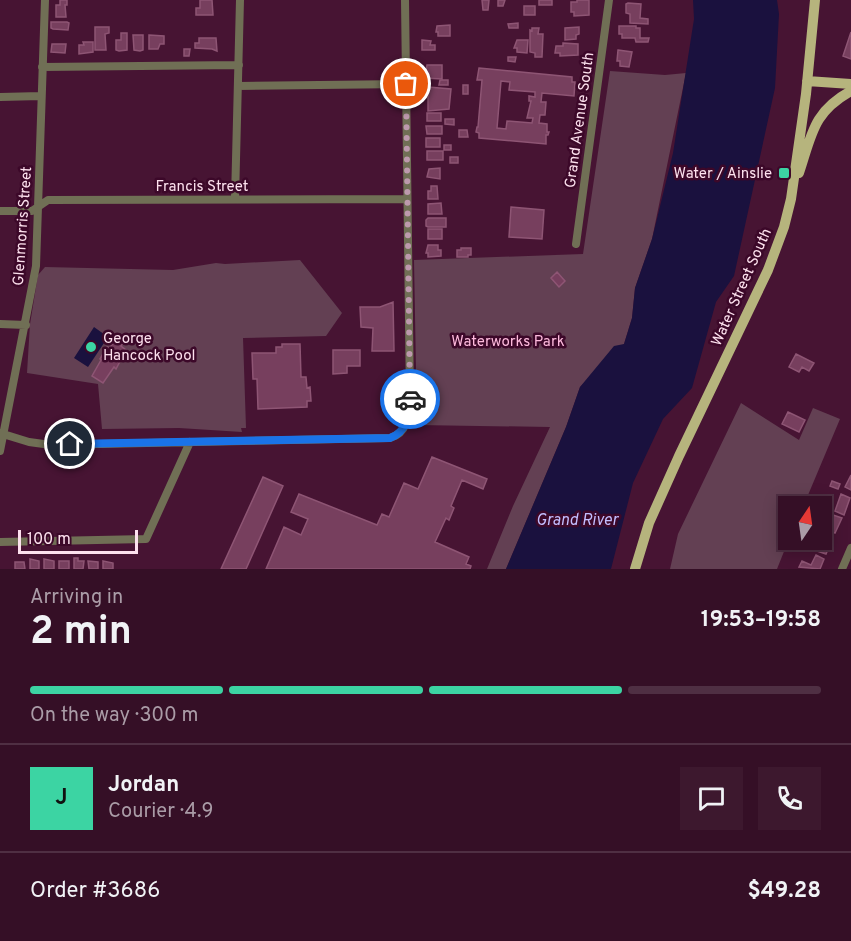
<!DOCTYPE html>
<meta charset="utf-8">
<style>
body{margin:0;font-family:Overpass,sans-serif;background:#3d182e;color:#f1f3f6;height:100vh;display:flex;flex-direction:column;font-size:22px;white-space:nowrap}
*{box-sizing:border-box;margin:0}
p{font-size:20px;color:#aa9ca7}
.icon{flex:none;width:33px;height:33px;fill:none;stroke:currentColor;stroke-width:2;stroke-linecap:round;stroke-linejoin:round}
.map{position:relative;height:569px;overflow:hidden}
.panel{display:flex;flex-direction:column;background:#350f26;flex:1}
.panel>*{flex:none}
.needle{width:39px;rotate:13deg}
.controls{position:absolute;left:778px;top:496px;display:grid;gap:12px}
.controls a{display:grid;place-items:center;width:54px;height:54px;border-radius:0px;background:#350f26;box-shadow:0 3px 15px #0003,0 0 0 2px #4f2f43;font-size:30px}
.scale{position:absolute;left:18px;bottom:15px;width:120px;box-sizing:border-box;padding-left:6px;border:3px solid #fde1ee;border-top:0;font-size:16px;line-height:21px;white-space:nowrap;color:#fde1ee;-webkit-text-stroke:4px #3c0829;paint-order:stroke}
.pin{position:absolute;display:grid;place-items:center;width:51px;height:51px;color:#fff;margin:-26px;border:3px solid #fff;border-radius:50%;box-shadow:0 2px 6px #0007}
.courier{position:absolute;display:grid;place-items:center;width:60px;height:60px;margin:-30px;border:4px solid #1a73e8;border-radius:50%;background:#fff;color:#222;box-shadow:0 2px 8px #0007}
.headline em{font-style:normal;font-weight:700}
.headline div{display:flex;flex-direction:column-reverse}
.headline{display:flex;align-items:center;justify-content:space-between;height:102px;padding:0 30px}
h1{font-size:39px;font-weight:700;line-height:45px}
.bar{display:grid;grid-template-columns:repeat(4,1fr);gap:9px 6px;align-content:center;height:72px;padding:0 30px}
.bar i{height:8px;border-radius:4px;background:#4f2f43}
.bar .on{background:#3cd4a3}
.bar p{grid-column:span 4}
.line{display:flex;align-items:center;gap:15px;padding:0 30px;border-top:2px solid #4f2f43}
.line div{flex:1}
.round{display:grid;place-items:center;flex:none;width:63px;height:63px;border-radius:0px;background:#3d182e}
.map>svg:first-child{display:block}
.green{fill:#634053}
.water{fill:#1a113e}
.building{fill:#773f5e;stroke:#8e5574;stroke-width:1.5;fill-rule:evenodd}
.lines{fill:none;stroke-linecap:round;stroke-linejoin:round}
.minor{stroke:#706f55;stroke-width:8}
.major{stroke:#b6b47d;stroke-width:10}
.done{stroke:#bd99ad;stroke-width:6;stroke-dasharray:0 10.8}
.route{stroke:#1a73e8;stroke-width:8}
.poi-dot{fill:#3cd4a3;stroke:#3c0829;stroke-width:2}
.labels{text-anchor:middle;stroke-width:5;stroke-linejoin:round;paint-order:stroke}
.street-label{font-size:15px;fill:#fde1ee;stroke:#3c0829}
.poi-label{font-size:15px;fill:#fde1ee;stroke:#3c0829;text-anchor:end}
.park-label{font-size:15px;fill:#febadd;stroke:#3c0829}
.water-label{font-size:16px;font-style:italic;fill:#c2beff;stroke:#3c0829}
</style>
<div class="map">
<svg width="851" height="569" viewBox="0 0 851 569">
<rect width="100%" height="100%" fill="#471433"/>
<!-- green -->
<path class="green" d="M610 71 665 75 686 73 652 239 635 288 632 318 624 344 580 387 566 427 506 569H487L513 506 550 427 417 425 414 260 583 254Z
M300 260 342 313 326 336 243 338 246 428H241L242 432 179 428 102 429 98 384 27 373 30 324 38 275 45 267 173 270 216 263 225 264Z
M741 403 799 440 813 408 840 419 803 507H789V539L777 569H670L678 534Z"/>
<!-- water -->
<path class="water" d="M693 0H777L779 14 775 88 734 276 716 302 692 388 663 419 633 483 611 569H506L566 427 580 387 614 346 624 344 632 318 635 288 652 239 673 153 694 19Z
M94 327 108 337 88 367 74 358Z"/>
<!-- building -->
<path class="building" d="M60 0H67V5H65L66 17H56V5H60Z
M200 0H212L213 15H196V8H200Z
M482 0H489L488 10H483Z
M498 0H505L503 6H498Z
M539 0H552V5H539Z
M577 0H589V15L574 16V12H571V2H577Z
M628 3 641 4 640 18 648 19V24L630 23V14L626 13V4Z
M524 6H535V15H524Z
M51 22H67L69 23 68 30 53 29 51 28Z
M518 23V28H509L508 24Z
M450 25V36H438V32H436L437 26Z
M619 26H636V28H640V38H649L648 42H636L635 38H622V34H619Z
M95 27H109V33L105 34 106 50H95Z
M579 27V34L576 35V39L565 40V28Z
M532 28H539L538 34H543L542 57H535V53L530 52V30L532 31Z
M851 32V59L843 56Z
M121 33H127V50L119 51 116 50V40H121Z
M133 35H143V50L140 51 134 50Z
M149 35 164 36V44H160L158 49H149Z
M199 38H216L217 51 212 49 195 48V43H199Z
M422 40 431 41 430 45H435V50H422Z
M517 40H528L527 53 517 52V48H514Z
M83 42H93V52L79 54V45H84Z
M563 43 578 44V55L560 56V53H555L556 46H563Z
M52 44H66L65 53 51 52Z
M184 49H190L189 56H184Z
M618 50 632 52 629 67 620 66V61H617Z
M508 57H516L515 62 508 61Z
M427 65H442V79L425 78Z
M479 68 572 77V82H575L574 96 542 93 541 102H546L545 115H540L539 123 547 124V132H549L548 135H546V144L479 138V133L476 132 477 127H478L482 80H477ZM501 81 510 82 509 90 535 92V97L529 96V101H531L527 118H533L532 123 507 121 506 129 497 128Z
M440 80H448V85H439Z
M463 85H468V94H463Z
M428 87 451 89 449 109 428 111Z
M427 113H441V121H427Z
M445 119H454V125L445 124Z
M426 126H442V134H427Z
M459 130H467L468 137H459Z
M426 138H440V147H426Z
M444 145H451V150H444Z
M427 151H443V160H427Z
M450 157H458V163H450Z
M440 168V179L427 177 429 169Z
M431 186H437L438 199H428V191H431Z
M441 203 442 214H428V204Z
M511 207 544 210 542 239 509 237Z
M428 218H446V227H428L426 226V220Z
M428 229H442V239H428Z
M428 245H438V250H441V256L428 257V253H426Z
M461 248H471V255H468V257H457V250H461Z
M557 272 565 281 559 287 551 278Z
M393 302 394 351H372L373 328 361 327 360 307H380Z
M116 338 123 343 121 346 126 350 116 369 114 367 103 383 92 376 101 360 100 359 107 347 110 348Z
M282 344H300L301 377H306L307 388 310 387 311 401H307V407L258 409 257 379H253L252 353H276V347H282Z
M333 350H360V366H347V373L333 374Z
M796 354 814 363 809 371 802 367 799 372 789 367Z
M788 412 805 420 799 432 782 424Z
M432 457 487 479 483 489 462 480 451 506 454 508 449 520 446 518 435 542 469 557 466 564 471 566 470 569H266L284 527 301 535 308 519 291 512 299 494 377 525 382 514 389 517 404 483 418 489Z
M851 475V490L845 487Z
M263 477 283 486 246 569H221Z
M832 481 840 484 838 489 830 486Z
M841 494 850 498 844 515 835 511Z
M833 515 842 518 835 533 827 530Z
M824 534 833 537 826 554 817 551Z
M816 555 824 559 820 569 799 567 802 561 811 565Z
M74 558H78V561H84L83 569H74Z
M30 559 39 561V569H30Z
M44 559 54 561V569H44Z
M59 561H69V569H59Z
M88 561 98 562V569H89Z
M103 561 113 563V569H103Z
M15 562H24L25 569H15Z"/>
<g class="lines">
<!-- minor -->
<path class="minor" d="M42 67 239 65
M238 86 406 84
M0 97 41 96
M235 199 240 0
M0 211H32L48 200 407 199
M576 244 609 0
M0 324 26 325
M0 433 29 442 51 445 390 438C407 433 409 417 410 401L405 0
M0 451 36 266 45 0
M0 542 146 539 190 442
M842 569 851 548"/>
<!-- major -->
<path class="major" d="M807 81 851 84
M799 173C812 134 813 112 851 91
M635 569 649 523 679 456 768 270 784 227 791 199 806 94 815 0"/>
</g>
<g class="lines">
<!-- done -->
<path class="done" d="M406 84 410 399"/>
<!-- route -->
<path class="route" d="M70 444 390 438C407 432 409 416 410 399"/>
</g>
<!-- markers -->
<g class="poi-dot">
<rect x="778" y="167" width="12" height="12" rx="3"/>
<circle cx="91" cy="347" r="6"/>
</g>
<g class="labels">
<!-- street labels -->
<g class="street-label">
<text transform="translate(579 120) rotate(-82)" y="5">Grand Avenue South</text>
<text x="202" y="191">Francis Street</text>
<text transform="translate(22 226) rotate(-86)" y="5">Glenmorris Street</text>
<text transform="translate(741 287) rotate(-66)" y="5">Water Street South</text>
</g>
<!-- poi labels -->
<g class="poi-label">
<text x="772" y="178">Water / Ainslie</text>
<text x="103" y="343" text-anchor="start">George<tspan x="103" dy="17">Hancock Pool</tspan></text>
</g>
<!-- park labels -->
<g class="park-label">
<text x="508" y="346">Waterworks Park</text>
</g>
<!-- water labels -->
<g class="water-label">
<text x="577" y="525">Grand River</text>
</g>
</g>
</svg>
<div class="controls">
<a><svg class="needle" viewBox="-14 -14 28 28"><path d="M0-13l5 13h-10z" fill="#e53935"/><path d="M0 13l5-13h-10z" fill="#aa9ca7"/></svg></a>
</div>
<div class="scale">100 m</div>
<div class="pin" style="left:406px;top:84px;background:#ea580c"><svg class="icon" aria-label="bag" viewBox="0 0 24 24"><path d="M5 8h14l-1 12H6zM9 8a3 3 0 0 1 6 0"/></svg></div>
<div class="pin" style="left:70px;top:444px;background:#1f2937"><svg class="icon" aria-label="home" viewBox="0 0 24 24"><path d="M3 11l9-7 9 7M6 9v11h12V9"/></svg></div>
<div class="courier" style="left:410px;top:399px"><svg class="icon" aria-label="car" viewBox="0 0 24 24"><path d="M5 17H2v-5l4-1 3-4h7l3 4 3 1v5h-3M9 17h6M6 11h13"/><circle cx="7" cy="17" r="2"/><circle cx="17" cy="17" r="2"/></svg></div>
</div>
<section class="panel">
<div class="headline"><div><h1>2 min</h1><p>Arriving in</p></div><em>19:53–19:58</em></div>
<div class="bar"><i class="on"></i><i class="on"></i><i class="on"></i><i></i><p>On the way · 300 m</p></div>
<div class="line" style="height:108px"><b class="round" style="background:#3cd4a3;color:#111">J</b><div><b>Jordan</b><p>Courier · 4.9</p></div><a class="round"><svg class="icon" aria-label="chat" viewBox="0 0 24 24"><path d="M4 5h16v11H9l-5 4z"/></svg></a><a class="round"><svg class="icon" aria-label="phone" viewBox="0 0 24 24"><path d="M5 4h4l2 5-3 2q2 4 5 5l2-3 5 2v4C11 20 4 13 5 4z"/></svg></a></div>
<div class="line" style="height:78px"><div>Order #3686</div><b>$49.28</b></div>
</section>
